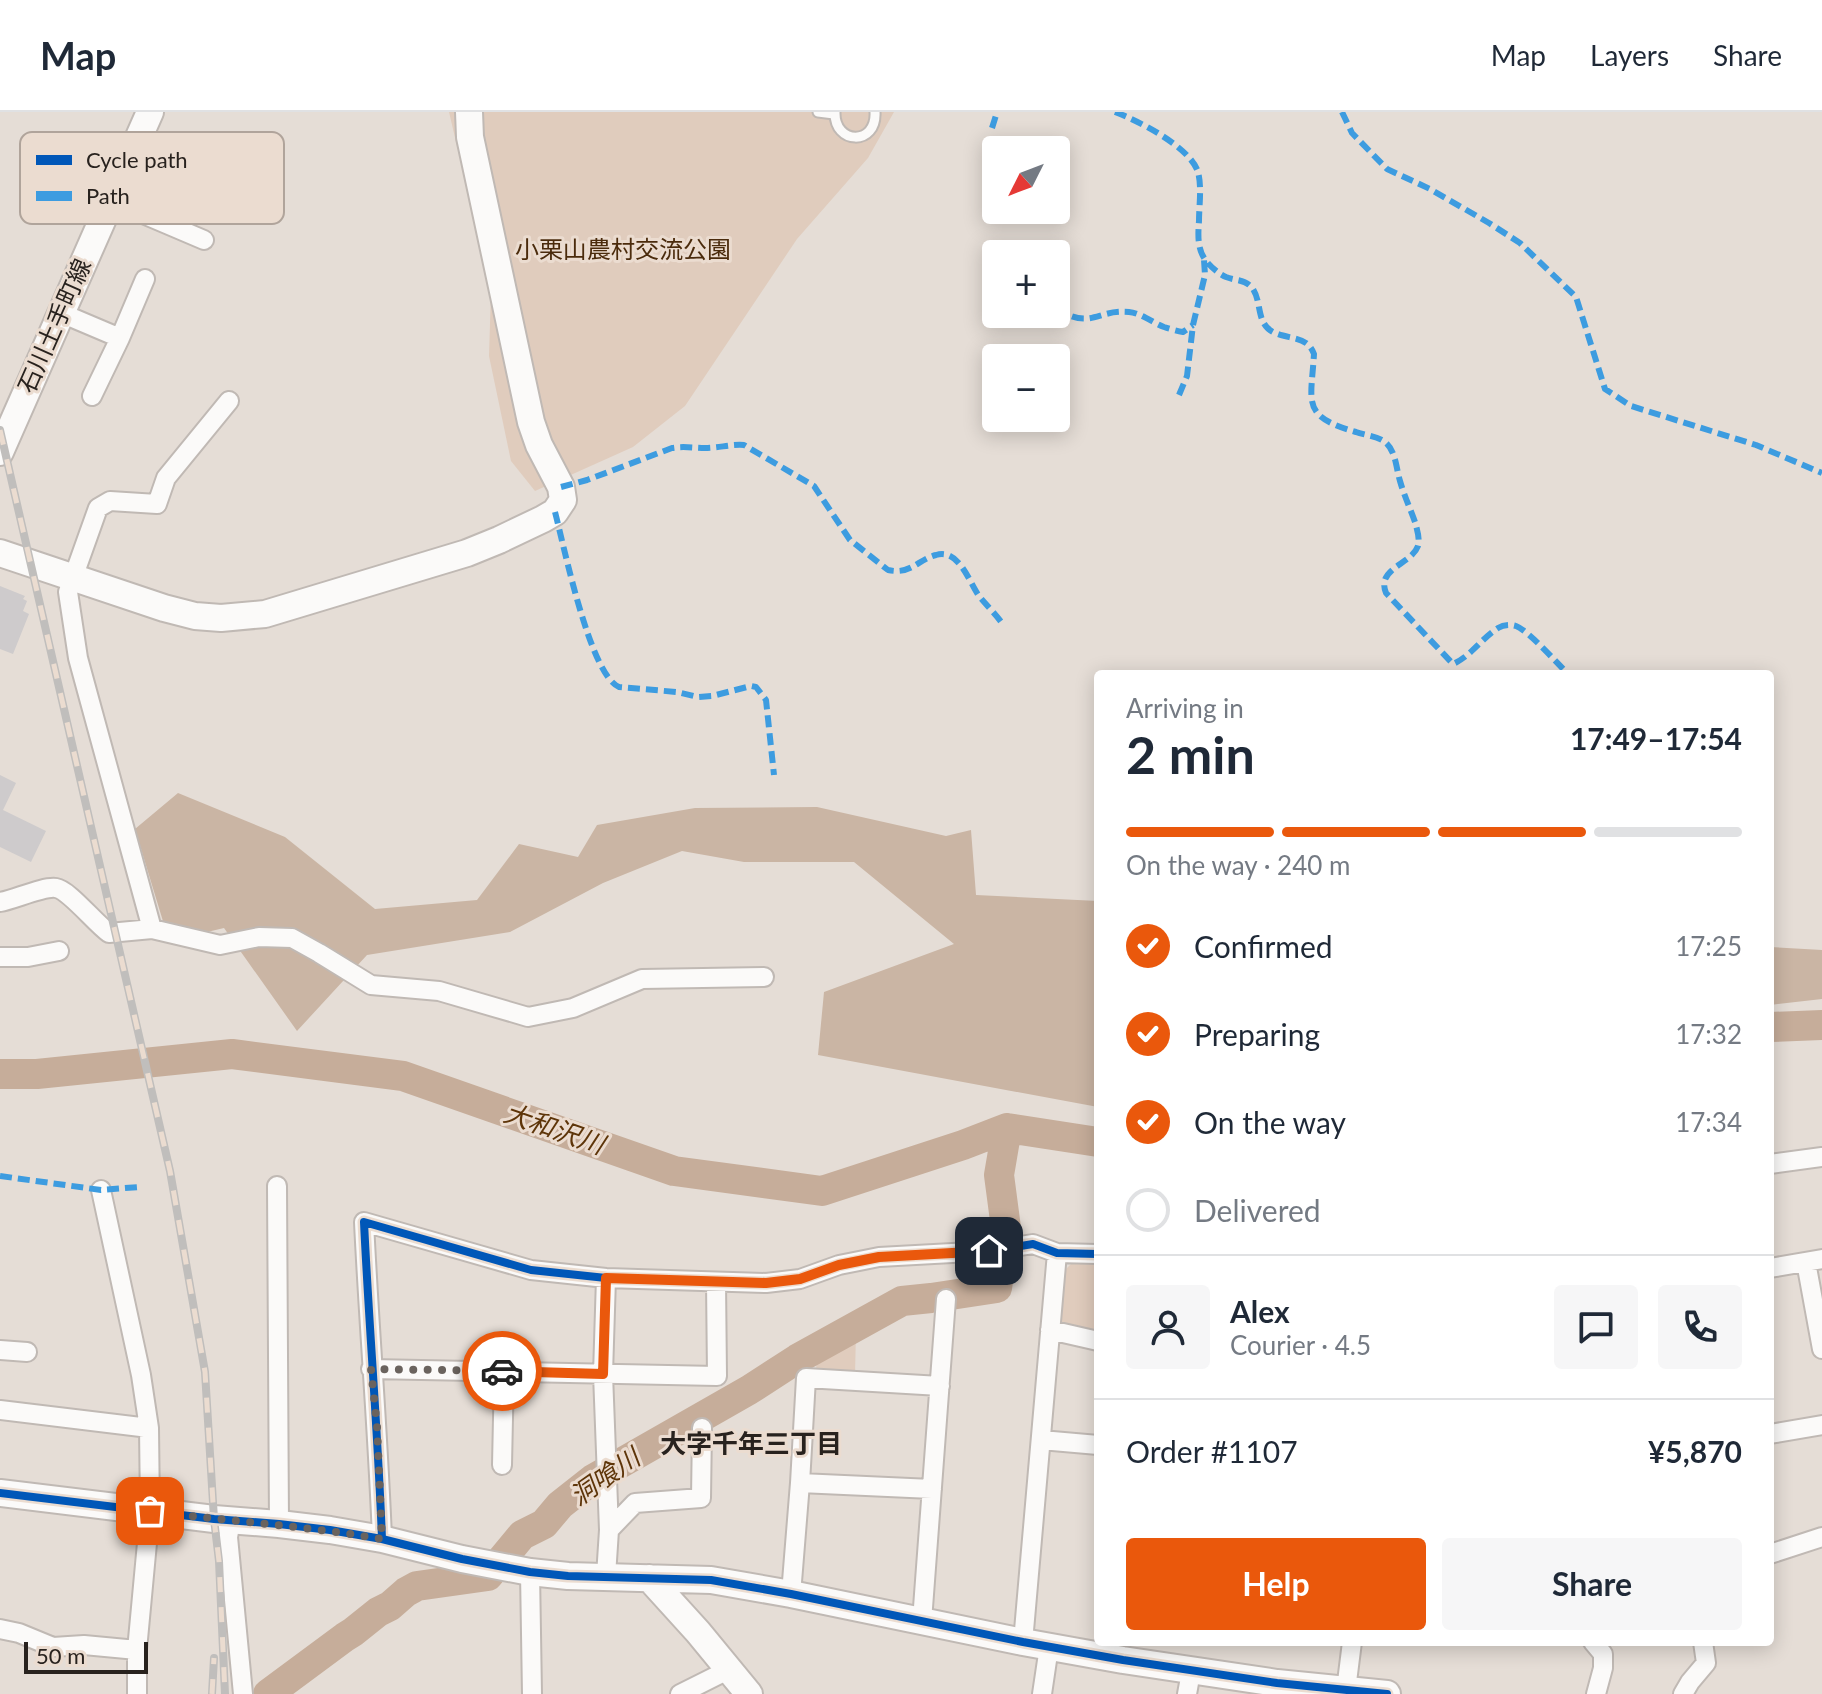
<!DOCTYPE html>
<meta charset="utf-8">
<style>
body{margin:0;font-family:Lato,"Noto Sans JP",sans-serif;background:#f6f6f7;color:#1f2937;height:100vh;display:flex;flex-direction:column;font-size:30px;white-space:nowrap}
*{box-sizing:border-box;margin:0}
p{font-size:26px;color:#747a83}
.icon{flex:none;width:44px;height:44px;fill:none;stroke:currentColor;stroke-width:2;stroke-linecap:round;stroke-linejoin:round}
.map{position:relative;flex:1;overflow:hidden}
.panel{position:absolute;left:1094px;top:558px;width:680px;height:976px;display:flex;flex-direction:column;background:#fff;border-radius:8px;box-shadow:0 4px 20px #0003}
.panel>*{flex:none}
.needle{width:52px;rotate:228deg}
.fabs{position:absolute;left:982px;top:24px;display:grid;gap:16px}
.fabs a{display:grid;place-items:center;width:88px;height:88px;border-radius:8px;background:#fff;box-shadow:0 4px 20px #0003;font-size:40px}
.scale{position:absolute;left:24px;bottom:20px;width:124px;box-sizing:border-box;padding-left:8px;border:4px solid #28221e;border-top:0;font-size:22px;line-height:28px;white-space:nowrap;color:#28221e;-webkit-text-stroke:6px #ebdcd0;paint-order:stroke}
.pin{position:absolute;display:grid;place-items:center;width:68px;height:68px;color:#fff;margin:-34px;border-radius:16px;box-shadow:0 4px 12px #0006}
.courier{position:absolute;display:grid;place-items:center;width:80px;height:80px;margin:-40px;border:6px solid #ea580c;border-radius:50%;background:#fff;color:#222;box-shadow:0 2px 10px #0007}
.headline em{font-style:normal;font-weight:700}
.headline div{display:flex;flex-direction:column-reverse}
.headline{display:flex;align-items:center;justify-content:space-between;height:136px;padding:0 32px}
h1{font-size:52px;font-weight:700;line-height:60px}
.bar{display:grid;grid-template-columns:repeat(4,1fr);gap:12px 8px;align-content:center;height:96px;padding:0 32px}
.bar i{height:10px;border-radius:6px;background:#e0e1e3}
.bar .current{background:#ea580c}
.bar p{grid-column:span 4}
.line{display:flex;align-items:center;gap:20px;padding:0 32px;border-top:2px solid #e0e1e3}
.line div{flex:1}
.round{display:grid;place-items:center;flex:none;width:84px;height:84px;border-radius:8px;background:#f6f6f7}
ol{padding:0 32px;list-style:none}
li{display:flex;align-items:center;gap:24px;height:88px}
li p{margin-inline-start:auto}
li .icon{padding:8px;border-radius:50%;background:#ea580c;color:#fff;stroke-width:4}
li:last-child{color:#747a83}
li i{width:44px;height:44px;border:4px solid #e0e1e3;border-radius:50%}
.button{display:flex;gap:16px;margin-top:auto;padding:16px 32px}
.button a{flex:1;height:92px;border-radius:8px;background:#ea580c;color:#fff;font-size:32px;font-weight:700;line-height:92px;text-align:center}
.button a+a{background:#f6f6f7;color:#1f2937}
header{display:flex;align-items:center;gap:48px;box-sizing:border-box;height:112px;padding:0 40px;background:#fff;border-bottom:2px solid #e0e1e3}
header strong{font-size:38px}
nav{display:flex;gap:44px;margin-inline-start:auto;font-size:28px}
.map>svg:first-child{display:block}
.green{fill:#e0ccbd}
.forest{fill:#cab5a4}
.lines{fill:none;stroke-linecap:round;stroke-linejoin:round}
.river{stroke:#c6ad9a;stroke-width:30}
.building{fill:#cecbcc}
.lane-casing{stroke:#c0b9b4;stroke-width:13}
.street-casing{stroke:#c0b9b4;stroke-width:22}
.secondary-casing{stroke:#c0b9b4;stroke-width:30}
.lane{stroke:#fbfaf9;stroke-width:9}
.street{stroke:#fbfaf9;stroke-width:18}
.secondary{stroke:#fbfaf9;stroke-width:26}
.rail-casing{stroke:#c0bebc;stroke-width:8}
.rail{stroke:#ebdcd0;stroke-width:5;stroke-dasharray:15;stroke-linecap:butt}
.quiet{stroke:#3d9ce0;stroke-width:6;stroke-dasharray:12 6;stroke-linecap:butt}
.cycleway-casing{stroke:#ebdcd0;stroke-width:13}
.cycleway{stroke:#0057b8;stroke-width:8}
.done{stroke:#6a635e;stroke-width:8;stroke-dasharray:0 14.4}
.route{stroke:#ea580c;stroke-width:10}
.labels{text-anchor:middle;stroke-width:6;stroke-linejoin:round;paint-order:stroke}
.park-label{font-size:24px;fill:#4b2b0c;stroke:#ebdcd0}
.street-label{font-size:24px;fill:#28221e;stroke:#ebdcd0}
.water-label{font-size:26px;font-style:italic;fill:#5e3509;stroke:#ebdcd0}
.neighbourhood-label{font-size:26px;font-weight:bold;fill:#28221e;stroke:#ebdcd0}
.key{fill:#ebdcd0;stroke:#b0a49b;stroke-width:2}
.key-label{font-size:22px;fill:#28221e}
</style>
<header>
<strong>Map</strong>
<nav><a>Map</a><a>Layers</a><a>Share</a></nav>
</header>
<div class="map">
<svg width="1822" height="1582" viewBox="0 0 1822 1582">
<rect width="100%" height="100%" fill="#e5ddd6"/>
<!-- green -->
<path class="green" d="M449 0H894L868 46 797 127 685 294 633 335 535 379 511 349 489 244 491 179Z
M1071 1152H1098V1224L1065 1216 1056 1207 1061 1162Z
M856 1221 855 1262 816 1260 817 1240Z"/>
<!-- forest -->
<path class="forest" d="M178 681 285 725 375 797 477 788 519 732 578 745 597 713 695 696 817 695 946 724 971 718 976 783 1098 789V995L818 943 824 880 954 832 854 750H744L682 739 603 771 510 820 367 843 297 919 224 816 169 829 135 717Z
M1770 835 1822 838V887L1770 893Z"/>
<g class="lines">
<!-- river -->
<path class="river" d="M1770 915 1822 913
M0 962H37L232 942 403 964 674 1059 822 1079 963 1033 1007 1016 1098 1030
M268 1582 345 1525 353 1520 378 1500 390 1494 406 1480 417 1474 488 1464 522 1423 544 1412 560 1393 593 1367 749 1278 797 1247 902 1189 931 1186 997 1176 1006 1116 999 1063 1007 1016"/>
</g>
<!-- building -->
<path class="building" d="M0 474 25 484 23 487 27 489 23 499 29 502 13 542 0 537Z
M0 663 16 671 3 698 46 719 31 750 0 735Z"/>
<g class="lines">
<!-- lane casing -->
<g class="lane-casing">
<path id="lane" d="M818 0 834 2
M835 0C834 33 877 34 875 0"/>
</g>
<!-- street casing -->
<g class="street-casing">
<path id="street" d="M110 88 204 128
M61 201 120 226
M92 284 120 226 145 167
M0 790C13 788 44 774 56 776 69 778 95 811 109 821L152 817 220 833 259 825 292 826 319 841 371 873 439 879 528 905 573 896 642 867 764 865
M152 817 78 546 68 480 98 396 110 389 157 392 166 366 229 289
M0 845H28L59 839
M1770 1052 1822 1045
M277 1074 279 1412
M101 1078 141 1263 149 1316 150 1399 137 1538V1582
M1806 1150 1822 1237
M1770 1156 1822 1147
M606 1166 603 1262 609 1418
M1050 1218 1098 1229
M0 1238 27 1240
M371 1257 717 1264 716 1170
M0 1298 149 1316
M1770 1322 1822 1313
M1041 1328 1098 1333
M502 1353 504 1259
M800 1371 932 1377
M231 1409 228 1425 243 1582
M382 1427C378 1321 369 1215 364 1110L531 1158 606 1166 766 1171 800 1167 839 1153 879 1145 989 1139 1033 1132 1057 1141 1098 1142
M1770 1442 1822 1425
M530 1460 532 1582
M606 1464 609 1418 635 1391 701 1386 702 1316
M791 1482 800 1371 806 1266 940 1274
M922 1509 946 1187
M0 1517 19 1521 53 1535 84 1533 137 1538
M1023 1530 1057 1141
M1593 1530 1603 1542V1556L1596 1582
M1346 1578 1352 1530
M680 1582 728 1558
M1042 1582 1049 1535
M1187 1582 1191 1560
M1683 1582 1690 1570 1706 1551 1703 1530"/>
</g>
<!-- secondary casing -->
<g class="secondary-casing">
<path id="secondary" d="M0 340 150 0
M0 441 164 496 195 504 221 506 265 502 467 441 499 428 543 407 555 400 563 388 561 375 539 333 531 310 470 25 469 0
M0 1381 214 1407 279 1412 330 1418 382 1427 462 1447 530 1460 568 1464 711 1468 791 1482 1023 1530 1123 1548 1277 1571 1387 1582
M649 1466 698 1520 749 1582"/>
</g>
<!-- lane -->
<use href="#lane" class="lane"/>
<!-- street -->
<use href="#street" class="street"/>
<!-- secondary -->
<use href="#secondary" class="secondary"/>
<!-- rail casing -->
<g class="rail-casing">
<path id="rail" d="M0 318 170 1059 205 1260 214 1407 219 1449 225 1582
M212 1582 214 1546"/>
</g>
<!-- rail -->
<use href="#rail" class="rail"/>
<!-- quiet -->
<path class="quiet" d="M1115 0C1139 9 1190 35 1198 60 1202 75 1199 94 1199 109 1198 124 1197 138 1207 150 1212 156 1219 162 1226 165 1236 169 1246 167 1253 177 1262 191 1256 211 1273 220 1289 228 1307 223 1314 242 1311 292 1301 304 1356 320 1364 323 1377 324 1385 330 1396 339 1396 356 1400 369 1404 383 1410 396 1415 410 1417 417 1420 427 1418 434 1411 453 1376 456 1386 481L1453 552C1471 544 1481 527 1498 516 1503 513 1510 512 1516 514 1529 519 1557 551 1568 562
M1342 0 1352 21 1387 57 1430 77 1489 111 1520 131 1576 185 1605 277 1631 294 1756 333 1822 361
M992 16 997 0
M1056 196C1091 219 1096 197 1129 200 1141 201 1153 211 1164 215 1170 217 1177 219 1183 220L1193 213
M994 204 996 195
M1179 283 1187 264 1193 213 1205 163 1204 148
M561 375 587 368 672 336C684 334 694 336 705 336 719 336 731 332 744 333L814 374 850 428 888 458C911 463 917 448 936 443 959 436 969 470 979 484 988 495 996 502 1004 514
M555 400C564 434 590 563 619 575L677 580 698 585 712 584 751 574 756 575 766 588 774 663
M0 1064 101 1078 139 1075"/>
<!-- cycleway casing -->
<g class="cycleway-casing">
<path id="cycleway" d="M0 1381 214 1407 279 1412 330 1418 382 1427 462 1447 530 1460 568 1464 711 1468 791 1482 1023 1530 1123 1548 1277 1571 1387 1582
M382 1427C378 1321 369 1215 364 1110L531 1158 606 1166 766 1171 800 1167 839 1153 879 1145 989 1139 1033 1132 1057 1141 1098 1142"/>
</g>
<!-- cycleway -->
<use href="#cycleway" class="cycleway"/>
</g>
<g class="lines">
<!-- done -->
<path class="done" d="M150 1399C227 1409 305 1414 382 1427L377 1314 371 1257 502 1259"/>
<!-- route -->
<path class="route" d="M502 1259 603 1262 606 1166 766 1171 800 1167 839 1153 879 1145 989 1139"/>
</g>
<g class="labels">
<!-- park labels -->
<g class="park-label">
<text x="623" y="146">小栗山農村交流公園</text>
</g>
<!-- street labels -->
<g class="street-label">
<text transform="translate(55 214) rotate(-66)" y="8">石川土手町線</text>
</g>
<!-- water labels -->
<g class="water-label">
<text transform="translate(554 1017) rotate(19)" y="9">大和沢川</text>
<text transform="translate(605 1365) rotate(-35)" y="9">洞喰川</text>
</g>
<!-- neighbourhood labels -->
<g class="neighbourhood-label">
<text x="751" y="1341">大字千年三丁目</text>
</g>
</g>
<!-- legend -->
<rect x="20" y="20" width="264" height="92" rx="12" class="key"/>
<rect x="36" y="43" width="36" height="10" fill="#0057b8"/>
<rect x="36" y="79" width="36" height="10" fill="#3d9ce0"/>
<g class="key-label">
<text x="86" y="56">Cycle path</text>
<text x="86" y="92">Path</text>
</g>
</svg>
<div class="fabs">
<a><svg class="needle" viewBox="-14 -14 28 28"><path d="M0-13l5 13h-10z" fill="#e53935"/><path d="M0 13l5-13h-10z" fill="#747a83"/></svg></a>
<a>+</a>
<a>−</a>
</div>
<div class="scale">50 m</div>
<div class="pin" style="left:150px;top:1399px;background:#ea580c"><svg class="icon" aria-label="bag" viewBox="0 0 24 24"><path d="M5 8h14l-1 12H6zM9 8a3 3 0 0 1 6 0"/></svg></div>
<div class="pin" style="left:989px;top:1139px;background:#1f2937"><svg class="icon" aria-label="home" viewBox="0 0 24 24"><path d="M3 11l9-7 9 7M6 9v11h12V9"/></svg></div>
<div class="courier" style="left:502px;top:1259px"><svg class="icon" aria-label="car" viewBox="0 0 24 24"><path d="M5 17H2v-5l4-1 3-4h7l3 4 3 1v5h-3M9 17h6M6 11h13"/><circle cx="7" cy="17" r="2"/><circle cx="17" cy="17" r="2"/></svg></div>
<section class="panel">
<div class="headline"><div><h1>2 min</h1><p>Arriving in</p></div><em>17:49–17:54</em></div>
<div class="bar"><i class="current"></i><i class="current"></i><i class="current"></i><i></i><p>On the way · 240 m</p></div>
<ol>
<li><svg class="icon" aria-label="check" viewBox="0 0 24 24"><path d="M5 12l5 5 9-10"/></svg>Confirmed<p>17:25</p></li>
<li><svg class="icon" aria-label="check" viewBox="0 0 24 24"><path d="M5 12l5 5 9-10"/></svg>Preparing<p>17:32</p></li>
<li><svg class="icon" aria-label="check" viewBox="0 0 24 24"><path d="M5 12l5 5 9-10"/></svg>On the way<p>17:34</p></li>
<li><i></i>Delivered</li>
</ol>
<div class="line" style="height:144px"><a class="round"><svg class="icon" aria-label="person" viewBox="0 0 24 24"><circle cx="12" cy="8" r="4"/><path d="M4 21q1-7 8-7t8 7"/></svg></a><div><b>Alex</b><p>Courier · 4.5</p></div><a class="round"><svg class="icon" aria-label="chat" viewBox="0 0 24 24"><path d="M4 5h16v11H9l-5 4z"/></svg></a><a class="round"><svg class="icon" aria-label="phone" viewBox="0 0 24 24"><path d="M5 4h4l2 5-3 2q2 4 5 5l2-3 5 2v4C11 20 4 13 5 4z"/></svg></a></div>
<div class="line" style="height:104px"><div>Order #1107</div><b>¥5,870</b></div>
<div class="button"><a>Help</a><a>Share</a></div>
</section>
</div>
